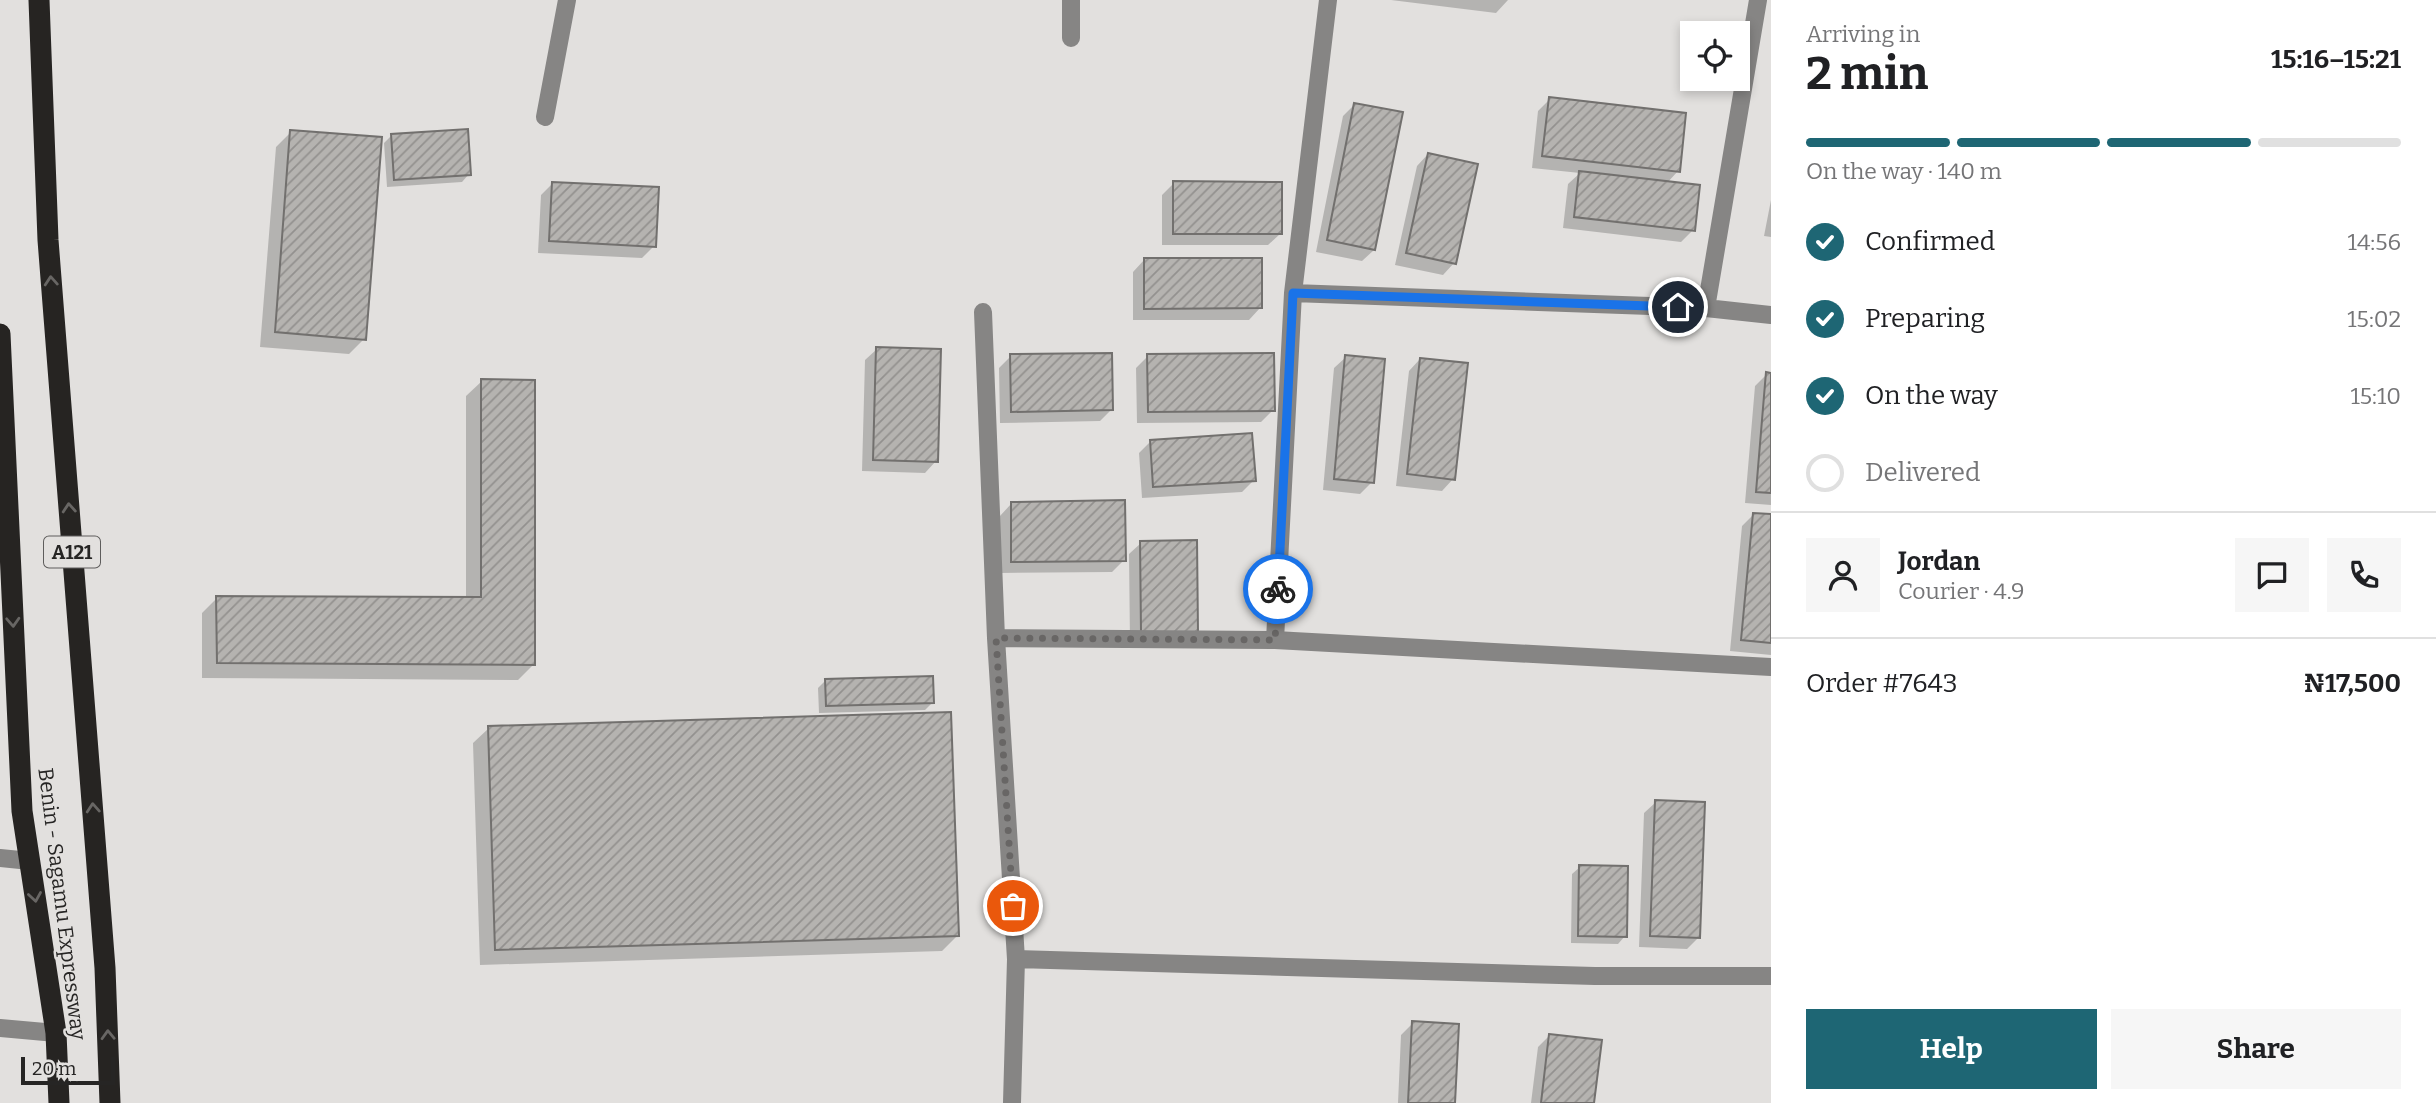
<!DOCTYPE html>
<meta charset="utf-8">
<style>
body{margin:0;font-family:Bitter,serif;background:#f6f6f6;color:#202124;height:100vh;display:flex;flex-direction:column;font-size:26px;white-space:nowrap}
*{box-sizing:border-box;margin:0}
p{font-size:23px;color:#757577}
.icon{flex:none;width:38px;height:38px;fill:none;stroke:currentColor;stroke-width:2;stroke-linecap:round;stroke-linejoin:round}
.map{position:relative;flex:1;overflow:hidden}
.drawer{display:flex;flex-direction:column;background:#fff;width:665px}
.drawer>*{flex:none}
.buttons{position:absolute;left:1680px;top:21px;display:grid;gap:14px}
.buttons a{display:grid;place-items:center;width:70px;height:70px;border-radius:0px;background:#fff;box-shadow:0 4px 10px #0003;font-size:35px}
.scale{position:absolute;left:21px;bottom:18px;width:94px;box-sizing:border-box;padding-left:7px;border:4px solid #262524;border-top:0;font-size:19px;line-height:24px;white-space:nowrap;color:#262524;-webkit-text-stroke:5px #e2e0de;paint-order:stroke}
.pin{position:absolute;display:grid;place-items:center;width:60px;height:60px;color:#fff;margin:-30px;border:4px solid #fff;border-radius:50%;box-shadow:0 2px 7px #0007}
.courier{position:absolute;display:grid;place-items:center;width:70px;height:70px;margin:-35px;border:5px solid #1a73e8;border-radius:50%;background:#fff;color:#222;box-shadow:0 2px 9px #0007}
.summary em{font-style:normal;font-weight:700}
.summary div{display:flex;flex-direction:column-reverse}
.summary{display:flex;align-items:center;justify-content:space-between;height:119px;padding:0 35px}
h1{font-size:46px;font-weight:700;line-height:52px}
.bar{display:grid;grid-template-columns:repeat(4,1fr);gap:10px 7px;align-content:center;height:84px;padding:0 35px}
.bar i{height:9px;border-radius:5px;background:#e0e0e0}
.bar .selected{background:#1e6674}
.bar p{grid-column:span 4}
.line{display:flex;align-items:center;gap:18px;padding:0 35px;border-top:2px solid #e0e0e0}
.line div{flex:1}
.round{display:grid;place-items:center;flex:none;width:74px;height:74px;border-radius:0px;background:#f6f6f6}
ol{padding:0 35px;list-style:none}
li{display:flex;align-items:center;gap:21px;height:77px}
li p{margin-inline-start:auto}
li .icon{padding:7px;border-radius:50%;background:#1e6674;color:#fff;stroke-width:4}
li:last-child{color:#757577}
li i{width:38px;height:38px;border:4px solid #e0e0e0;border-radius:50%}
.action{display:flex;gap:14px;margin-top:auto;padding:14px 35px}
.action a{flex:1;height:80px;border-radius:0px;background:#1e6674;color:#fff;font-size:28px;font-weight:700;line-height:80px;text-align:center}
.action a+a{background:#f6f6f6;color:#202124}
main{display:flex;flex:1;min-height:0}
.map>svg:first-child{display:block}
.shadow{fill:#0003}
.building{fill:url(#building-hatch);stroke:#72706e;stroke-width:2}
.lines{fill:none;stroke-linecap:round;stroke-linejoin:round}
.minor{stroke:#868584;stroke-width:18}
.highway{stroke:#262422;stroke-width:21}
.oneway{stroke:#686664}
.done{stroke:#686665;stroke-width:7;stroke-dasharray:0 12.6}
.route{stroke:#1a73e8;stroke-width:9}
.labels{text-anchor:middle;stroke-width:5;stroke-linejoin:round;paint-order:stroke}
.shield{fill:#e2e0de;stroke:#5e5d5c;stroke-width:2}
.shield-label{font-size:19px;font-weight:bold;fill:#262524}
.street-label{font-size:21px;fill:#262524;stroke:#e2e0de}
</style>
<main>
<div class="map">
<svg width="1771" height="1103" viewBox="0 0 1771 1103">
<defs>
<pattern id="building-hatch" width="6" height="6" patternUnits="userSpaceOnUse" patternTransform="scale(1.75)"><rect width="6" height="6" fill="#b5b3b0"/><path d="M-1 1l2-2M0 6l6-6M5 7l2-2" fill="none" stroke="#93918f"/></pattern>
</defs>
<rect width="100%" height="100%" fill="#e2e0de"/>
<!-- shadow -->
<path class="shadow" d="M1391 0H1508L1496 13Z
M1550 99 1678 171 1667 183 1693 230 1681 242 1563 228 1568 184 1580 173 1532 168 1538 111Z
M1355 104 1374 250 1362 261 1316 252 1343 116Z
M291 132 364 339 349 354 260 347 276 147Z
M391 136 469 174 462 182 387 187 384 143Z
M1428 154 1454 263 1443 275 1395 265 1417 166Z
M1174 183 1280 234 1268 245H1162V195Z
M552 184 654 246 642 258 538 253 541 195Z
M1771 200V237L1764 236Z
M1144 260 1260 308 1249 320H1133V272Z
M877 349 936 461 925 473 862 471 865 360Z
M1011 356 1112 409 1100 421 1000 423 999 368Z
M1148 356 1273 410 1261 422 1137 423 1136 368Z
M1346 357 1372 482 1360 494 1323 490 1334 368Z
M1420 359 1453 479 1442 491 1396 486 1409 371Z
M1767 374H1771V505L1745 503 1755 386Z
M482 381 533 665 518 680 202 678V613L217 598 466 599V396Z
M1150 442 1254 480 1242 492 1142 498 1139 453Z
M1011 504 1124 560 1112 572 1000 573V516Z
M1754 514 1771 516V655L1730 651 1742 526Z
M1141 543 1196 632 1130 643 1129 554Z
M826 680 932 703 925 710 819 713 818 688Z
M489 728 957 936 942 951 480 965 473 743Z
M1656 802 1699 937 1687 949 1639 947 1644 813Z
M1580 867 1625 936 1618 944 1571 943 1572 874Z
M1413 1023 1453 1103H1398L1401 1035Z
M1550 1035 1593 1103H1531L1538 1047Z"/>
<!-- building -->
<path class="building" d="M1549 97 1686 113 1680 172 1542 156Z
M1354 103 1403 112 1375 250 1327 240Z
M468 129 471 175 394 180 391 134Z
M290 130 382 137 366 340 275 332Z
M1428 153 1478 164 1456 264 1406 253Z
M1579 171 1700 185 1695 231 1574 217Z
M1173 181 1282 182V234H1173Z
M552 182 659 187 656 247 549 241Z
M1144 258H1262V308L1144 309Z
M876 347 941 349 938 462 873 460Z
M1112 353 1113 410 1011 412 1010 354Z
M1274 353 1275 411 1148 412 1147 354Z
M1345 355 1385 359 1374 483 1334 479Z
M1420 358 1468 363 1455 480 1407 474Z
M1766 372 1771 373V493L1756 492Z
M481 379 535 380V665L217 663 216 596 481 597Z
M1252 433 1256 481 1153 487 1150 440Z
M1125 500 1126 561 1011 562V502Z
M1753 513 1771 514V643L1741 640Z
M1197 540 1198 632H1141L1140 541Z
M933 676 934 703 826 706 825 679Z
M951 712 959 936 495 950 488 726Z
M1655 800 1705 802 1700 938 1650 936Z
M1579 865 1628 866 1627 937 1578 936Z
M1412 1021 1459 1024 1455 1103H1408Z
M1549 1034 1602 1040 1594 1103H1541Z"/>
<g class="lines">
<!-- minor -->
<path class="minor" d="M1071 0V38
M1758 0 1706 308 1771 315
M545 117 567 0
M1293 293 1706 308
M983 312 996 638 1016 959
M996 638 1275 640 1771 667
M1275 640 1293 293 1328 0
M0 858 30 861
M0 1028 56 1033
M1012 1103 1016 959 1595 976H1771"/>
<!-- highway -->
<path class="highway" d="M39 0 48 240 105 968 110 1103
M0 334 22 811 56 1033 59 1103"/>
</g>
<!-- one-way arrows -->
<defs><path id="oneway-chevron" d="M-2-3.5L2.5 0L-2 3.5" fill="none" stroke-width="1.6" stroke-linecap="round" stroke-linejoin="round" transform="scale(1.75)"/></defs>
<g class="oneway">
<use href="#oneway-chevron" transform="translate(51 281) rotate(-94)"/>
<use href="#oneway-chevron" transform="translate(69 508) rotate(-94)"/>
<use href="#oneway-chevron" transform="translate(13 622) rotate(87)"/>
<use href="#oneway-chevron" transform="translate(93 808) rotate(-94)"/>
<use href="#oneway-chevron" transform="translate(35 897) rotate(81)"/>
<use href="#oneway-chevron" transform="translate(108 1035) rotate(-92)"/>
</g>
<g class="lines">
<!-- done -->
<path class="done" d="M1013 906 996 638 1275 640 1278 589"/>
<!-- route -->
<path class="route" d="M1278 589 1293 293 1678 307"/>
</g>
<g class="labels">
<!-- shield labels -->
<rect class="shield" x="44" y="536.5" width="56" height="31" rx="5"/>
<g class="shield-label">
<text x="72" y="559">A121</text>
</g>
<!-- street labels -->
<g class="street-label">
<text transform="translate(62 904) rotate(83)" y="7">Benin - Sagamu Expressway</text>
</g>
</g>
</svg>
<div class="buttons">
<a><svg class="icon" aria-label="locate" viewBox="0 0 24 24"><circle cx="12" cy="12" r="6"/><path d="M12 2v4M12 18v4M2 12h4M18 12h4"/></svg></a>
</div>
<div class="scale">20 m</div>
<div class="pin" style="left:1013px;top:906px;background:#ea580c"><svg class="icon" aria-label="bag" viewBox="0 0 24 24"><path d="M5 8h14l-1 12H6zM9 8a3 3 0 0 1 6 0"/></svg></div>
<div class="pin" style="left:1678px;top:307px;background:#1f2937"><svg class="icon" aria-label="home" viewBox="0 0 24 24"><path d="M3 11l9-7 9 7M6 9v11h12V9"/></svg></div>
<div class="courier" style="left:1278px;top:589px"><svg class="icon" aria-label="bike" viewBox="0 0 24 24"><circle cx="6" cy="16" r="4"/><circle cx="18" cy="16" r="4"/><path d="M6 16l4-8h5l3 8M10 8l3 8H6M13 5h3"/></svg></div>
</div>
<section class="drawer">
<div class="summary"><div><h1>2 min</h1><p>Arriving in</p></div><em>15:16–15:21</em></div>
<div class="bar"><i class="selected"></i><i class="selected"></i><i class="selected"></i><i></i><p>On the way · 140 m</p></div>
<ol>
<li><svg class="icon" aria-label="check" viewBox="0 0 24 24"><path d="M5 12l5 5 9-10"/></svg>Confirmed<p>14:56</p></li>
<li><svg class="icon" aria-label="check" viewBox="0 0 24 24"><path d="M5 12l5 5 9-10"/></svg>Preparing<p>15:02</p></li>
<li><svg class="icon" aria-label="check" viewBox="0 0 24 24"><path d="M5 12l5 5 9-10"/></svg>On the way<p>15:10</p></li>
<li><i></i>Delivered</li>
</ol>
<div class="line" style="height:126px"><a class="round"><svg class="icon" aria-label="person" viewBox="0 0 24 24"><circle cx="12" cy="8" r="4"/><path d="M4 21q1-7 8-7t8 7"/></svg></a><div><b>Jordan</b><p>Courier · 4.9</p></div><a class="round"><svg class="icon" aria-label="chat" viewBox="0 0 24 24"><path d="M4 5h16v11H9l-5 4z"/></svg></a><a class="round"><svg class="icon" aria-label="phone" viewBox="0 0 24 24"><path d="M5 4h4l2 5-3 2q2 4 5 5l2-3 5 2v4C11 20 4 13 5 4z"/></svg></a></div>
<div class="line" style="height:91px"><div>Order #7643</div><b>₦17,500</b></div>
<div class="action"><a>Help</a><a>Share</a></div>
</section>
</main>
